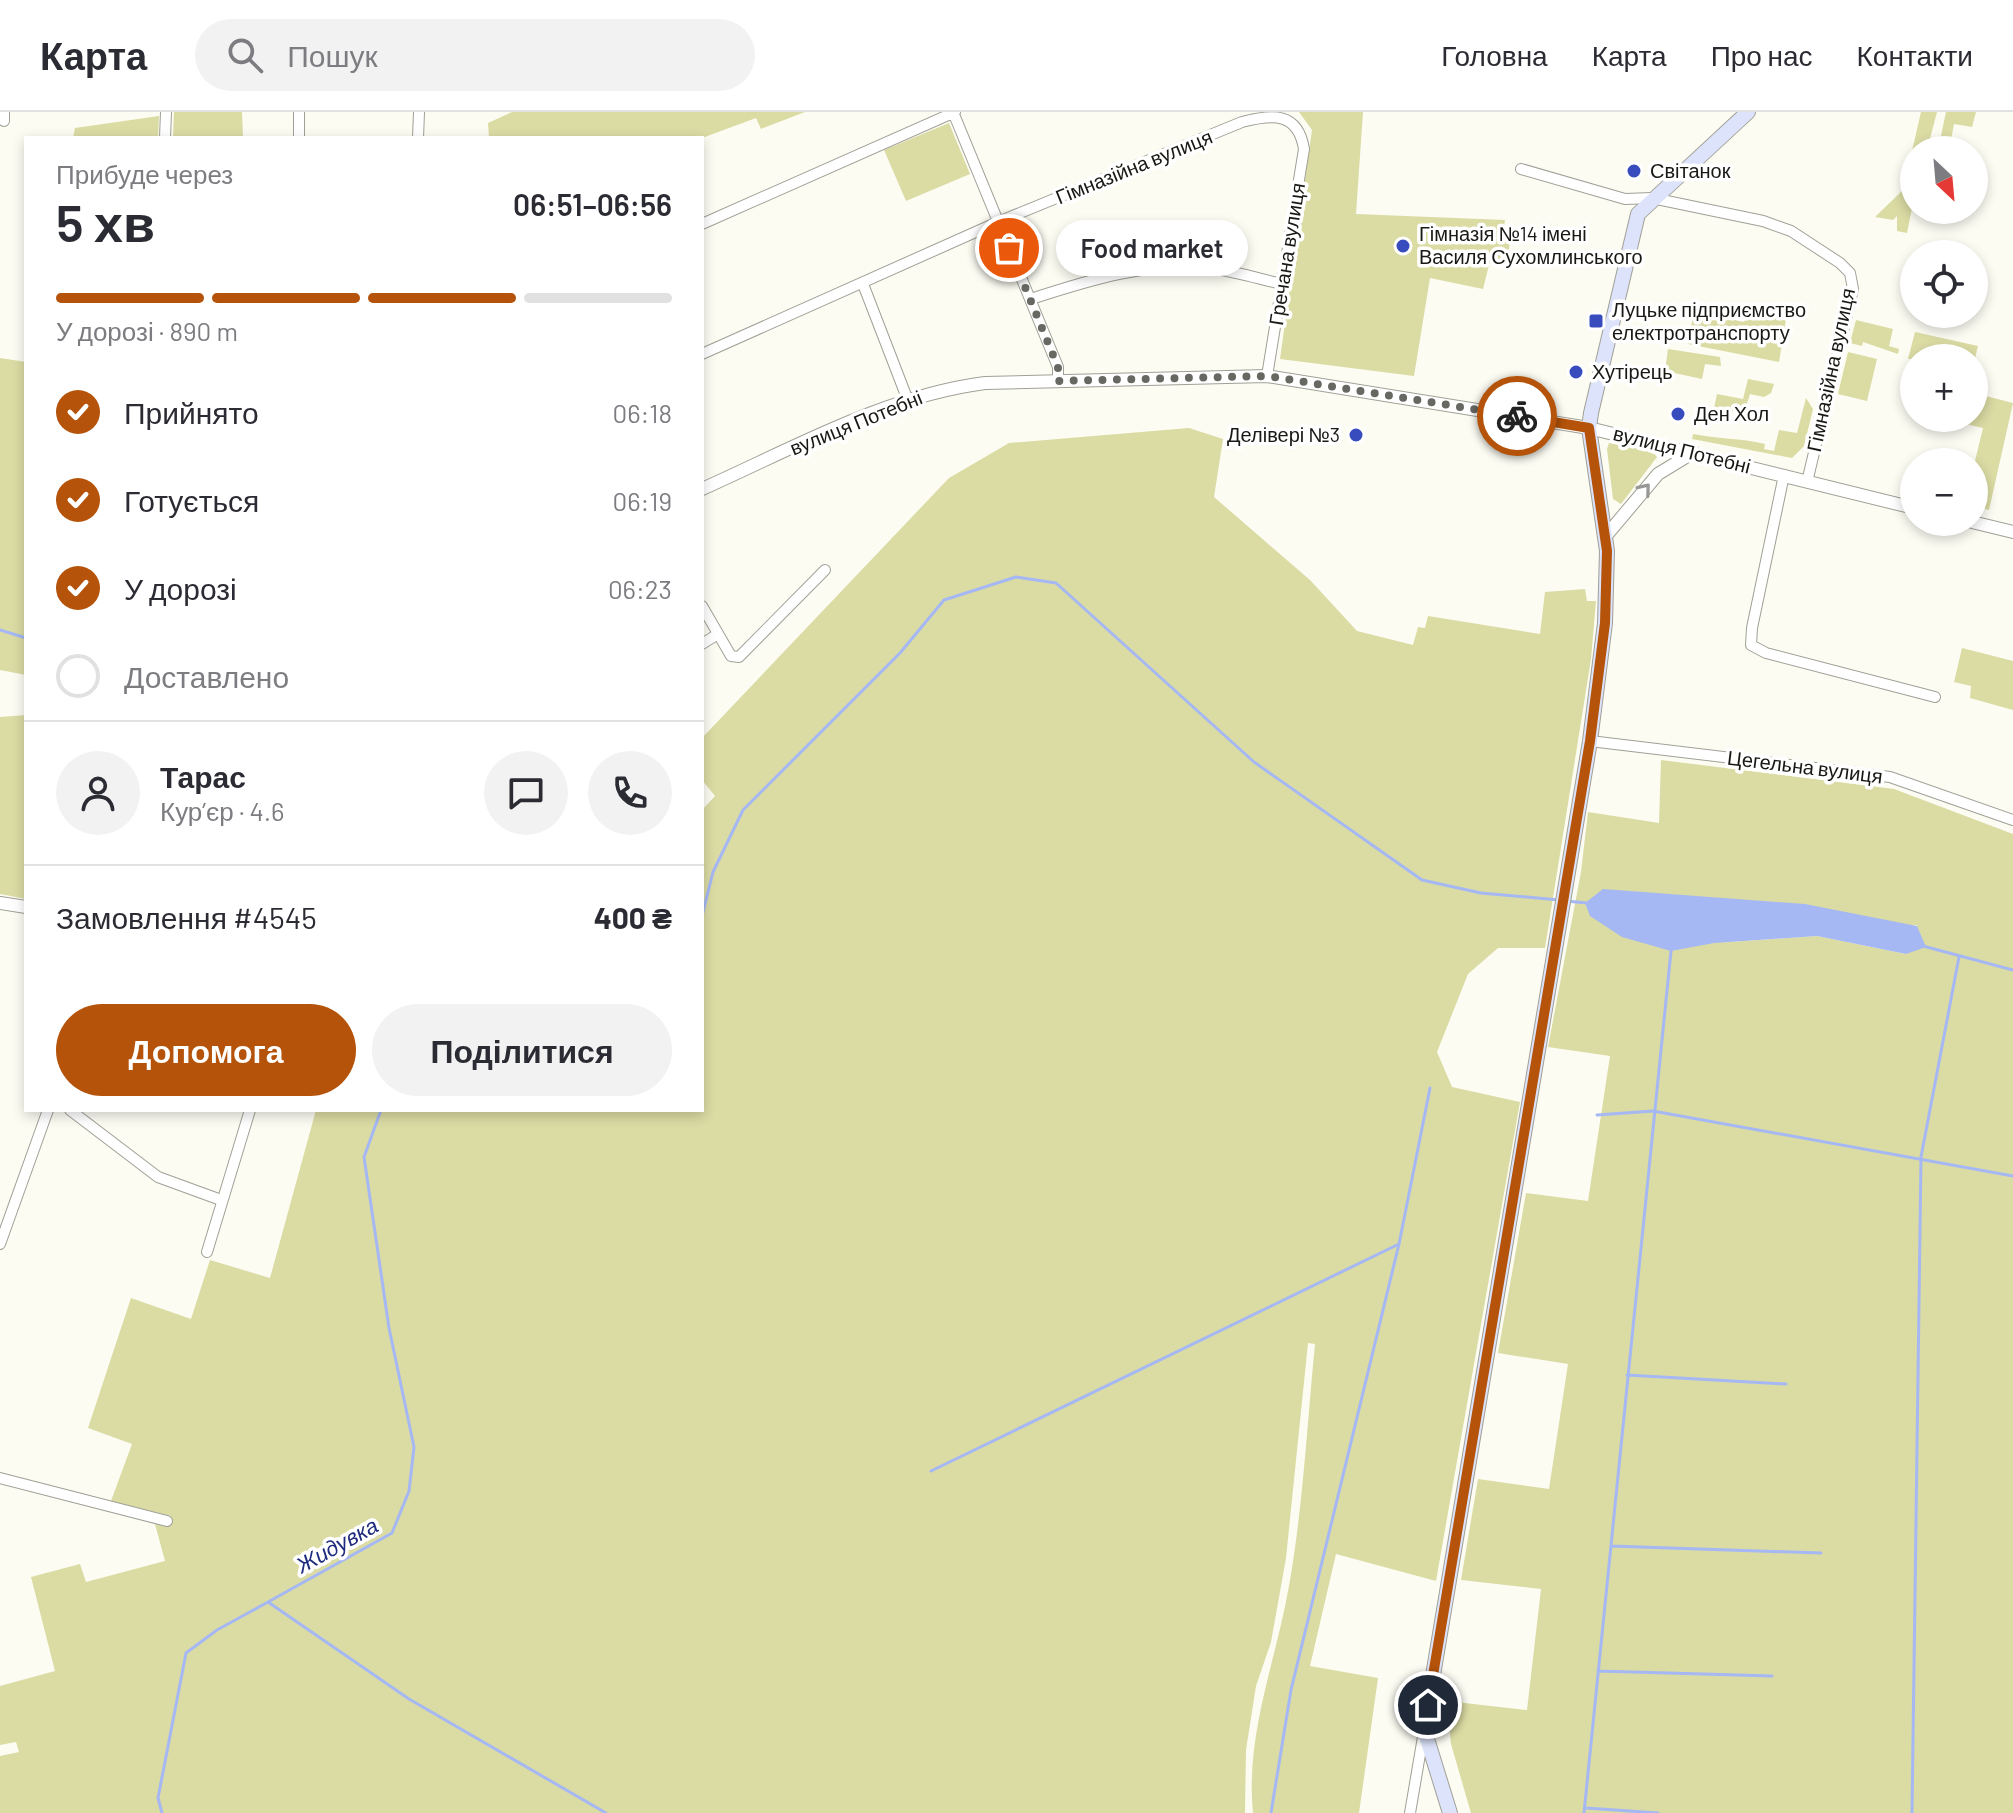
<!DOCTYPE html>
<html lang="uk">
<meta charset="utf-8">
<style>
body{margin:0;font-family:Barlow,sans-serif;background:#f2f2f3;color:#2b2b33;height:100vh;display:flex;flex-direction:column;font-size:30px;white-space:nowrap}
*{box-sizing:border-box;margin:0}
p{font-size:26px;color:#7c7c81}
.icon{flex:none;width:44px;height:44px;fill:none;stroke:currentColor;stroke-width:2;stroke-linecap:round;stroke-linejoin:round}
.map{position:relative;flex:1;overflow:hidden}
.panel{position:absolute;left:24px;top:24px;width:680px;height:976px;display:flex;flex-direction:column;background:#fff;border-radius:0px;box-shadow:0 4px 12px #0003}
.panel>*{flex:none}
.needle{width:52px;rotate:154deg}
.fabs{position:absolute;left:1900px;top:24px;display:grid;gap:16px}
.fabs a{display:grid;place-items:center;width:88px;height:88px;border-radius:50%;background:#fff;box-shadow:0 4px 12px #0003;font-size:40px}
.pin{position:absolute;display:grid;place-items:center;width:68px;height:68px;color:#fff;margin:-34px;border:4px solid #fff;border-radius:50%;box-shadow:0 2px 8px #0007}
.courier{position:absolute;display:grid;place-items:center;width:80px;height:80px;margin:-40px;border:6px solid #b45309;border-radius:50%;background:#fff;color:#222;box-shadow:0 2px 10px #0007}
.bubble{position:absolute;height:56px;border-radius:28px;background:#fff;box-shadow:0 4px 12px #0003;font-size:26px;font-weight:600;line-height:56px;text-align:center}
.headline em{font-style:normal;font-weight:600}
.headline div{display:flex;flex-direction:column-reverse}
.headline{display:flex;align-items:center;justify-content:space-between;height:136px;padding:0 32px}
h1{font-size:52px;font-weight:600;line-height:60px}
.bar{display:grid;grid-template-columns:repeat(4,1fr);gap:12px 8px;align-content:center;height:96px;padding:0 32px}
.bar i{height:10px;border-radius:6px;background:#e1e1e2}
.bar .on{background:#b45309}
.bar p{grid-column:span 4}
.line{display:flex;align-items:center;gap:20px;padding:0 32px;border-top:2px solid #e1e1e2}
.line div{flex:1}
.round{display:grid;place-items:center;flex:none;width:84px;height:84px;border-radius:42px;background:#f2f2f3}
ol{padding:0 32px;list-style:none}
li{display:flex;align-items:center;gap:24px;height:88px}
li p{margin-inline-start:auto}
li .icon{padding:8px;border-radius:50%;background:#b45309;color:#fff;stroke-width:4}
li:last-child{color:#7c7c81}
li i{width:44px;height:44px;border:4px solid #e1e1e2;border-radius:50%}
.button{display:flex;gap:16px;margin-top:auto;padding:16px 32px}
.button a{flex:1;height:92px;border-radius:48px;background:#b45309;color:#fff;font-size:32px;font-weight:600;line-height:92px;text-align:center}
.button a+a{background:#f2f2f3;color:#2b2b33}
header{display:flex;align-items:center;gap:48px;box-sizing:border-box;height:112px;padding:0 40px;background:#fff;border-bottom:2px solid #e1e1e2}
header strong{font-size:38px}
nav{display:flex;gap:44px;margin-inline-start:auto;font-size:28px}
.search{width:560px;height:72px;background:#f2f2f3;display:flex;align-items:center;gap:20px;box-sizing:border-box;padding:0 28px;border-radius:44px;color:#7c7c81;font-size:30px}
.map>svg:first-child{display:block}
.green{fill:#dbdba4;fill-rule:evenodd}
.water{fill:#a5b8f4}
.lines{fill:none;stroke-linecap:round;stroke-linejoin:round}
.stream{stroke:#a5b8f4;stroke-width:3}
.minor-casing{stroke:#a0a097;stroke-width:12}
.tertiary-casing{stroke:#a0a097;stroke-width:14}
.secondary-casing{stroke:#a0a097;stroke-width:16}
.minor{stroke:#fff;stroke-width:10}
.tertiary{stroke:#fff;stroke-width:12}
.secondary{stroke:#dce3fa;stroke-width:14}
.oneway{stroke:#979796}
.done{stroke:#686863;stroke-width:8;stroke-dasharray:0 14.4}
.route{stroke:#b45309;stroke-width:10}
.poi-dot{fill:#384cbe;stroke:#fff;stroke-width:3}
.labels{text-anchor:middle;stroke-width:7;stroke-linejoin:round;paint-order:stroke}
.street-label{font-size:20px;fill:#181815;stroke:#fff}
.poi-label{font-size:20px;fill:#181815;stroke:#fff;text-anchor:start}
.water-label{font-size:22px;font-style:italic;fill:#1f2b7e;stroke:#fff}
</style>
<header>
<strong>Карта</strong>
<div class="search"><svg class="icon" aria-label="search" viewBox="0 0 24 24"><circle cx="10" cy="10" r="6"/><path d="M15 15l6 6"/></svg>Пошук</div>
<nav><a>Головна</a><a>Карта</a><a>Про нас</a><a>Контакти</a></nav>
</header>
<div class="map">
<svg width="2013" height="1701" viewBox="0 0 2013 1701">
<rect width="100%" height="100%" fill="#fcfcf3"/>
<!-- green -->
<path class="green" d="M174 0H242L243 26H173Z
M512 0H805L761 17 756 6 702 26H489L488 11Z
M1299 0H1363L1356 102 1505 108 1502 129 1510 131 1507 148 1490 149 1483 177 1430 166 1414 264 1280 247 1312 18Z
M1921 0H1937L1927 38H1914V57L1907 73 1914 86 1907 121 1897 119V104L1893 108 1875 105 1903 78Z
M1946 0H1976L1972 15 1954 12 1949 38H1938Z
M159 4 158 26H73L75 16Z
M949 11 970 62 906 89 884 38Z
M1705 190V200H1720V204L1743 210 1761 200 1786 207 1779 250 1688 232 1694 198Z
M1856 208 1893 217 1889 234 1899 237 1898 242 1863 230 1862 234 1850 231Z
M1915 220 1978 234 1974 250V246L1908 247Z
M1668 237 1720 245 1721 254 1705 252 1702 267 1665 259Z
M1848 240 1877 247 1867 289 1838 282Z
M0 246 26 250V563L0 558Z
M1748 267 1774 272 1771 281 1764 285 1750 282 1744 301 1714 296 1717 282 1743 287Z
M1974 281 2013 291 1989 398 1974 394V353L1983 316 1940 306H1974Z
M1806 286 1813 297 1804 334 1792 346 1692 327 1693 322C1717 327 1740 326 1765 332L1764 337 1774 339 1779 318 1797 321Z
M1189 316 1223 327 1214 385 1310 468 1357 519 1413 533 1418 515 1425 516 1428 504 1540 522 1545 480 1585 477 1587 489H1596L1591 547 1545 836H1498L1468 862 1437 940 1452 975 1520 990 1436 1469 1336 1442 1310 1554 1378 1566 1359 1701H1253C1245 1623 1276 1549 1289 1474 1303 1395 1307 1313 1315 1232L1308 1231 1286 1446 1271 1530 1256 1574 1246 1638 1245 1701H0V1644L19 1640 16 1630 0 1633V1574L55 1559 31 1465 80 1452 86 1470 165 1449 155 1412 169 1415 171 1404 111 1389 132 1332 88 1316 131 1186 191 1207 210 1148 270 1166 316 998H702V698L715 684 702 668V626L949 366 1009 331Z
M1609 331 1652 339 1657 345 1621 392 1613 387 1607 337Z
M1962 536 2013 549V598L1970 586 1971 574 1954 570Z
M26 603V787L0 782V605Z
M1661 648 1894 677 2013 722V1701H1471L1451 1632 1447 1589 1527 1598 1541 1477 1461 1468 1478 1367 1549 1377 1568 1252 1498 1241 1526 1081 1588 1089 1610 944 1548 935 1581 760 1588 700 1659 711ZM1917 813 1906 842 1817 824 1715 831Z"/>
<!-- water -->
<path class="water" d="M1603 777 1805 792 1917 814 1926 835 1906 842 1817 824 1714 831 1671 839 1622 825 1590 804 1585 791Z"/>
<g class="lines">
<!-- stream -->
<path class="stream" d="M0 518 26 526
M1566 789 1587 791
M702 804 713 760 743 698 900 541 944 488 1016 465 1056 471 1254 650 1422 768 1481 781 1559 788
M1923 834 2013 858
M381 998 364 1045 389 1216 414 1335 409 1379 392 1421 268 1490 409 1587 606 1701
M1597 1003 1653 999 2013 1064
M1627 1263 1786 1272
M931 1359 1399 1132
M1611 1434 1821 1441
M1598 1559 1772 1564
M1586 1696 1658 1701
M162 1701 158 1686 186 1541 217 1518 268 1490
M1271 1701 1291 1578 1399 1132 1430 976
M1584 1701 1671 839
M1912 1701 1921 1045 1959 845"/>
<!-- minor casing -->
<g class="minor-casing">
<path id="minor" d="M953 0 1058 255V269
M4 9V0
M165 26 166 0
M299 26V0
M418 26 419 0
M1521 57 1625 87 1652 86 1763 109 1791 119 1840 151 1850 161 1853 177 1807 370
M702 112 955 0
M863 172 907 286
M1031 187C1089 168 1152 148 1215 157 1237 160 1260 167 1282 172
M702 242 998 110 1242 10C1273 2 1298 0 1304 37L1267 264
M1784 363 1752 516 1751 533 1766 541 1935 585
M702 494 731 544 739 545 825 458
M702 532 718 522
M1590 629 1890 665 2013 708
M70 998 158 1065 221 1088
M0 1132 48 998
M207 1140 250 998
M0 1366 167 1409
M1410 1701 1424 1619"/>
</g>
<!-- tertiary casing -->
<g class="tertiary-casing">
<path id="tertiary" d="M702 377C794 336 885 284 985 271L1267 264 1589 316 1914 396
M1972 410 2013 420
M1605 425 1658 362 1694 340
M0 791 26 795"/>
</g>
<!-- secondary casing -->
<g class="secondary-casing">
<path id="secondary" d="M1450 1701 1424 1617 1590 629 1605 511 1607 439 1589 316 1591 301 1638 102 1748 0"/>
</g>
<!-- minor -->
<use href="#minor" class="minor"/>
<!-- tertiary -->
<use href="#tertiary" class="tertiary"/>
<!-- secondary -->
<use href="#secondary" class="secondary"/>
</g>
<!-- one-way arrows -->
<defs><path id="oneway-chevron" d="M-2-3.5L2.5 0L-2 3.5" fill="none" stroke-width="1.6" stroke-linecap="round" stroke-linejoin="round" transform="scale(2)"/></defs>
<use class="oneway" href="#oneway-chevron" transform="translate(1645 377) rotate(-50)"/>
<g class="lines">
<!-- done -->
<path class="done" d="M1009 136 1058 255V269L1267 264 1517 304"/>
<!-- route -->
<path class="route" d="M1428 1593 1590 629 1605 511 1607 439 1589 316 1517 304"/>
</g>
<!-- markers -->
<g class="poi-dot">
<circle cx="1634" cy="59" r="8"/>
<circle cx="1403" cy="134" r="8"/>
<rect x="1588" y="201" width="16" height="16" rx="4"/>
<circle cx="1576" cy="260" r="8"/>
<circle cx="1678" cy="302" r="8"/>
<circle cx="1356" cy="323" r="8"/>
</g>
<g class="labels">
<!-- street labels -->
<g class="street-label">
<text transform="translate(1134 55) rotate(-22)" y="7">Гімназійна вулиця</text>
<text transform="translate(1287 142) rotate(-81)" y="7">Гречана вулиця</text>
<text transform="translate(1831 258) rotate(-78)" y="7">Гімназійна вулиця</text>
<text transform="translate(856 311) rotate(-22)" y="7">вулиця Потебні</text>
<text transform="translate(1682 338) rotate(14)" y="7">вулиця Потебні</text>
<text transform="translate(1805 655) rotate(7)" y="7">Цегельна вулиця</text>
</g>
<!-- poi labels -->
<g class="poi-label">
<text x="1650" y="66">Світанок</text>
<text x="1419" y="129">Гімназія №14 імені<tspan x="1419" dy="23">Василя Сухомлинського</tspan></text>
<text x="1612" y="205">Луцьке підприємство<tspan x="1612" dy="23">електротранспорту</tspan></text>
<text x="1592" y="267">Хутірець</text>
<text x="1694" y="309">Ден Хол</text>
<text x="1340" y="330" text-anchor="end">Делівері №3</text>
</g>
<!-- water labels -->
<g class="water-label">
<text transform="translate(337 1433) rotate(-29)" y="8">Жидувка</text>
</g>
</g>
</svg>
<div class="fabs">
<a><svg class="needle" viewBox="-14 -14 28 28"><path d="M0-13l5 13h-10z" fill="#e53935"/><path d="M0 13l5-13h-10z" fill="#7c7c81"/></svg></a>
<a><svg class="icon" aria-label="locate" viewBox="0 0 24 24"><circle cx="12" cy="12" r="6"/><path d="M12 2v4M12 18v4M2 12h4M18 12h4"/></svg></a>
<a>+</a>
<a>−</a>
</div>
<div class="pin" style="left:1009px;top:136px;background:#ea580c"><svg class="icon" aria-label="bag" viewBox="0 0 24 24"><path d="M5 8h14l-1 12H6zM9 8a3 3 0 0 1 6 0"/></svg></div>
<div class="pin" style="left:1428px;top:1593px;background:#1f2937"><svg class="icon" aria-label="home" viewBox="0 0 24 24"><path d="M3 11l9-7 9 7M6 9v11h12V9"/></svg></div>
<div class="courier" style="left:1517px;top:304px"><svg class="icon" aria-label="bike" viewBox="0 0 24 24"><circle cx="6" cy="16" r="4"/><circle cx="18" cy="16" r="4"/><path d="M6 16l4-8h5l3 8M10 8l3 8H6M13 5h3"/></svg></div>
<div class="bubble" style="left:1056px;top:108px;width:192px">Food market</div>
<section class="panel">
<div class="headline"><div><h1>5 хв</h1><p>Прибуде через</p></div><em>06:51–06:56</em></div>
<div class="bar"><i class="on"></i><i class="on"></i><i class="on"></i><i></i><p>У дорозі · 890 m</p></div>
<ol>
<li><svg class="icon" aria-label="check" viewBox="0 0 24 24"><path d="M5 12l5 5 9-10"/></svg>Прийнято<p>06:18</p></li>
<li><svg class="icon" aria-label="check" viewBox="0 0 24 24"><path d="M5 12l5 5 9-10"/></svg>Готується<p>06:19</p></li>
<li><svg class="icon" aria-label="check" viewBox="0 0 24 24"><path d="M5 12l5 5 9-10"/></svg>У дорозі<p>06:23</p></li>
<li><i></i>Доставлено</li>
</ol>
<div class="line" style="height:144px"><a class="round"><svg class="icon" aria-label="person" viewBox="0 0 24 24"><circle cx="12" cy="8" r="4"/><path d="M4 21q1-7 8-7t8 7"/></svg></a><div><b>Тарас</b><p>Кур’єр · 4.6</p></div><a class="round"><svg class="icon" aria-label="chat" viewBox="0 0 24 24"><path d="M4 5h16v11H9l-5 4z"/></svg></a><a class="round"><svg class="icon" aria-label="phone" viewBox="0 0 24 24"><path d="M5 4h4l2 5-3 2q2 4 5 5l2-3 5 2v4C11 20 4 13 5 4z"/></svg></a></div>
<div class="line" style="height:104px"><div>Замовлення #4545</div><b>400 ₴</b></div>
<div class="button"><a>Допомога</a><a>Поділитися</a></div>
</section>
</div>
